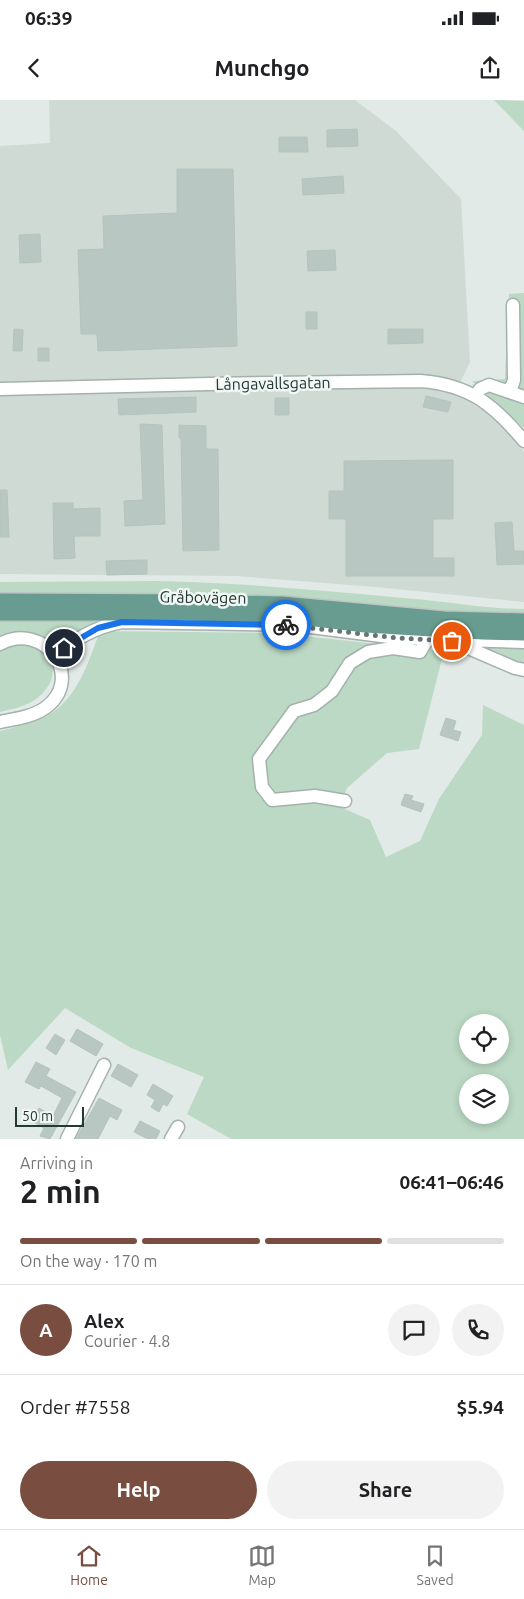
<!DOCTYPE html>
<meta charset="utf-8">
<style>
body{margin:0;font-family:Ubuntu,sans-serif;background:#f2f2f2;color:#202124;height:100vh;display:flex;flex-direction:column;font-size:19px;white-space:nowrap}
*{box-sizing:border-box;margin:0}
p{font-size:16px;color:#757577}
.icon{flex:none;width:28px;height:28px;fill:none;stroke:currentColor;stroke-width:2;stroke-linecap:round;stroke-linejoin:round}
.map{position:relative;height:1039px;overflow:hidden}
.sheet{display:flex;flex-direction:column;background:#fff;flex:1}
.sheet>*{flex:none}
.fabs{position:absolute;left:459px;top:914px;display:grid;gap:10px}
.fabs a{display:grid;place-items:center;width:50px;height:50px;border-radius:50%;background:#fff;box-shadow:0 2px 8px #0003;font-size:25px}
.scale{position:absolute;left:15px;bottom:12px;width:69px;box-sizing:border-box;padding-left:5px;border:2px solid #233933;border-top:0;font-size:14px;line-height:18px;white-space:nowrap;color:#233933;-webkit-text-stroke:4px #f1f7f4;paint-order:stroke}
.pin{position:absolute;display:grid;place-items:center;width:42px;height:42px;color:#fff;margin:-21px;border:2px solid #fff;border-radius:50%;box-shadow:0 1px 5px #0007}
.courier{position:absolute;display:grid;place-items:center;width:50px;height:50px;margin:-25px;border:4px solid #1a73e8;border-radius:50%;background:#fff;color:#222;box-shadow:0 1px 6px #0007}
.overview em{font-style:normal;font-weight:700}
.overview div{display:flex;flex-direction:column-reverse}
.overview{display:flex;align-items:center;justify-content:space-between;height:85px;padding:0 20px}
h1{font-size:32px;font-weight:700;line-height:38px}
.bar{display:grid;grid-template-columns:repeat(4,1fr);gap:8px 5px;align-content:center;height:60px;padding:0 20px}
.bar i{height:6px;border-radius:4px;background:#e0e0e0}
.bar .selected{background:#794e41}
.bar p{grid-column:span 4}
.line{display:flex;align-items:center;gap:12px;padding:0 20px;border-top:1px solid #e0e0e0}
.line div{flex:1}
.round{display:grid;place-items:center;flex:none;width:52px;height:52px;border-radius:26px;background:#f2f2f2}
.cta{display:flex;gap:10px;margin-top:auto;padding:10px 20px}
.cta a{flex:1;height:58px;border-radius:30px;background:#794e41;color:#fff;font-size:20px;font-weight:700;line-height:58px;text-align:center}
.cta a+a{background:#f2f2f2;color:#202124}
.status{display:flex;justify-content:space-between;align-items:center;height:35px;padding:0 25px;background:#fff;direction:ltr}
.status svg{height:14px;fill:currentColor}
header{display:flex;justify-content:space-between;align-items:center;height:65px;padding:0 20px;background:#fff;font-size:22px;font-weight:700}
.dock{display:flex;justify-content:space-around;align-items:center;height:70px;border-top:1px solid #e0e0e0;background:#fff;font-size:14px;color:#757577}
.dock a{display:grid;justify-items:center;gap:2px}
.dock .selected{color:#794e41}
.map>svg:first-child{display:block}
.built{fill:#cfdad5}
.green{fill:#bbd9c4;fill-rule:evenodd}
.building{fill:#b9c7c2;stroke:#b4c3bd}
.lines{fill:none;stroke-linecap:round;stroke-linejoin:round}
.minor-casing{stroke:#a4b1ad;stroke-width:15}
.major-casing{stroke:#bdc4c2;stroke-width:18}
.minor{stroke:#fff;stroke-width:12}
.major{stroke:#699c90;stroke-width:15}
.done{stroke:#667772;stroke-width:5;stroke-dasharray:0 9}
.route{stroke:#1a73e8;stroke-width:6}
.labels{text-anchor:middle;stroke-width:5;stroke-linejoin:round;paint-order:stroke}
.street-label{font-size:16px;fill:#233933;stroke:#f1f7f4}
</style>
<div class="status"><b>06:39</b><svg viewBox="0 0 49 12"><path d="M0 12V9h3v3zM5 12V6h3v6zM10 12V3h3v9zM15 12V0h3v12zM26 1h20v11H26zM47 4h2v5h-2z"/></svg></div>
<header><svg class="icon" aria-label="back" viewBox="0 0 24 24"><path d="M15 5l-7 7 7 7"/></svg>Munchgo<svg class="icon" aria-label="share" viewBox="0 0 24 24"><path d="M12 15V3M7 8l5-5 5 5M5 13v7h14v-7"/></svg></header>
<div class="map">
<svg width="524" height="1039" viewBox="0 0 524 1039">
<rect width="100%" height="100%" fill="#e1eae6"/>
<!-- built -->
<path class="built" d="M49 0H355L396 31 461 99 470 262 455 293 487 313 511 335 524 352V502L376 487 236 476 0 474V46L50 43Z"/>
<!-- green -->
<path class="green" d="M494 0 524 1V31Z
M524 193V328L472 281 505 279 509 194Z
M158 481C244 483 329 491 414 499 451 502 487 509 524 509V515L0 496V482Z
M0 519H104L88 526 70 540 60 544H55L30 534 0 537Z
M100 531 274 533 444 551 419 649 387 653 347 688 340 707 370 720 386 757 420 741 439 699 482 635 483 605 524 625V1039H231L187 1014 204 977 131 948 65 908 8 970 0 935V631C16 627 34 623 48 615 78 599 89 560 100 531ZM468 922H500V955H468ZM468 982H500V1015H468Z
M22 544C58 551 63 581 33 601 24 607 11 609 0 612V549Z
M524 545V567L473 547Z"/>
<!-- building -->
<path class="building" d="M357 29 358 46 327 47V30Z
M279 37H307L308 52H279Z
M177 69H233L237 246 98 251 97 234H81L78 150 104 149 103 116 177 113Z
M343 76 344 93 303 95 302 79Z
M40 134 41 162 20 163 19 135Z
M335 150 336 170 308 171 307 151Z
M306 212H317V229H306Z
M14 229 23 230 22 251H13Z
M388 229H423V243L388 244Z
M38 248H49V261H38Z
M426 296 451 302 448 312 423 307Z
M196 297V312L119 315 118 299Z
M275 298H289V315H275Z
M140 324 162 325 165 424 125 426 124 401 143 400Z
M179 325 206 326V349H218L219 450 183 451 181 338H179Z
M453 360V419H433V458H454V476H346V419H329V391H344V361Z
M0 390H7L9 437H0Z
M53 403H73V409L100 408V436H74L75 458 54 459Z
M512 422 514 451H524V464L497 465 495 423Z
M147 460V474L107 475 106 461Z
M446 618 456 621 453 630 461 632 458 641 440 635Z
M405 694 413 696 411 700 424 704 421 712 401 705Z
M77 929 103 944 96 956 70 941Z
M55 934 65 940 56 955 46 948Z
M36 962 50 969 46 976 76 992 50 1039 40 1036 44 1028 32 1021 39 1008 53 1016 62 998 41 986 39 989 25 982Z
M118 964 138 975 131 987 111 976Z
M153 984 173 996 167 1006 163 1004 159 1012 151 1007 155 1000 147 995Z
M99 998 122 1010 117 1020 110 1016 98 1039H76Z
M140 1021 160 1031 156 1039H148L134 1032Z"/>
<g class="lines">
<!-- minor casing -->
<g class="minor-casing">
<path id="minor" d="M0 289 209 284 421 281C470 285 494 305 524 341
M506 291 512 286 514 280 513 205
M476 295 480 289 489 285 524 297
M465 542 466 547 515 568 524 570
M0 544C45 520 86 579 45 608 32 617 15 619 0 622
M54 555C76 539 95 527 122 522L295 525 397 538 524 542
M345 701 315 696 272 700 262 687 259 659 294 611 314 605 332 591 350 563 368 552 393 548 420 552 427 540
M67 1039 104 965
M171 1039 178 1027"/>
</g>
<!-- major casing -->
<g class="major-casing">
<path id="major" d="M0 501 197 502 282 504 444 519 524 521
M0 513H186L299 517 365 525 483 532 524 533"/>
</g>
<!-- minor -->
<use href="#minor" class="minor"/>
<!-- major -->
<use href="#major" class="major"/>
</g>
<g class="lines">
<!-- done -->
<path class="done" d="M286 525 397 538 452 541"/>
<!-- route -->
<path class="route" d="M64 548 98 528 122 522 286 525"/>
</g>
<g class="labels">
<!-- street labels -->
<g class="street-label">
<text transform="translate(273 283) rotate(-1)" y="6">Långavallsgatan</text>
<text transform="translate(203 497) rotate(1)" y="6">Gråbovägen</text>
</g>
</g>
</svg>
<div class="fabs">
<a><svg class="icon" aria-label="locate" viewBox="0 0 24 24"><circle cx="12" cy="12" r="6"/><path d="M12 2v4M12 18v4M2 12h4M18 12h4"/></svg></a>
<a><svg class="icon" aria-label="layers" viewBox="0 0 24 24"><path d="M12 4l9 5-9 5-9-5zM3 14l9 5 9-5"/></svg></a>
</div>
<div class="scale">50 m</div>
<div class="pin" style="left:452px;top:541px;background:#ea580c"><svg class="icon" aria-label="bag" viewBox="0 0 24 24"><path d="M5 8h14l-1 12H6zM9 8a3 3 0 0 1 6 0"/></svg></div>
<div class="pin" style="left:64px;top:548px;background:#1f2937"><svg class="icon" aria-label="home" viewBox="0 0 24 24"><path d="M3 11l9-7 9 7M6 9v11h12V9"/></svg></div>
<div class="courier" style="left:286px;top:525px"><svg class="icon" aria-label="bike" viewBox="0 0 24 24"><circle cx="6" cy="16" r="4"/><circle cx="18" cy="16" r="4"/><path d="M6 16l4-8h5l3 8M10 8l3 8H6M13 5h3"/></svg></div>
</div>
<section class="sheet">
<div class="overview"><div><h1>2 min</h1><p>Arriving in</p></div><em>06:41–06:46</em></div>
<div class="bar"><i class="selected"></i><i class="selected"></i><i class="selected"></i><i></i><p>On the way · 170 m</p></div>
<div class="line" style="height:90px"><b class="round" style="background:#794e41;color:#fff">A</b><div><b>Alex</b><p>Courier · 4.8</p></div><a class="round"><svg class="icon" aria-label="chat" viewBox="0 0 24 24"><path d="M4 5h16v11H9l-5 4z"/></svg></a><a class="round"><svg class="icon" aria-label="phone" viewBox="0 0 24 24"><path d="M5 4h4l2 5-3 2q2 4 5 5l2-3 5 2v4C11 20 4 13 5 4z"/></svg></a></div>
<div class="line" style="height:65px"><div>Order #7558</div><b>$5.94</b></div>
<div class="cta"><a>Help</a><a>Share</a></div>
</section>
<nav class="dock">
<a class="selected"><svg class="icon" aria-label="home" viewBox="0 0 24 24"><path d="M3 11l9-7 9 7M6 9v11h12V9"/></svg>Home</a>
<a><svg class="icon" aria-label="map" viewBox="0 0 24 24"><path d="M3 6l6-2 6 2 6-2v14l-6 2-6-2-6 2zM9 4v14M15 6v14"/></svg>Map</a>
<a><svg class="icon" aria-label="saved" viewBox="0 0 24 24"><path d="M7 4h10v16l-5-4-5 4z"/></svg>Saved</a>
</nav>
